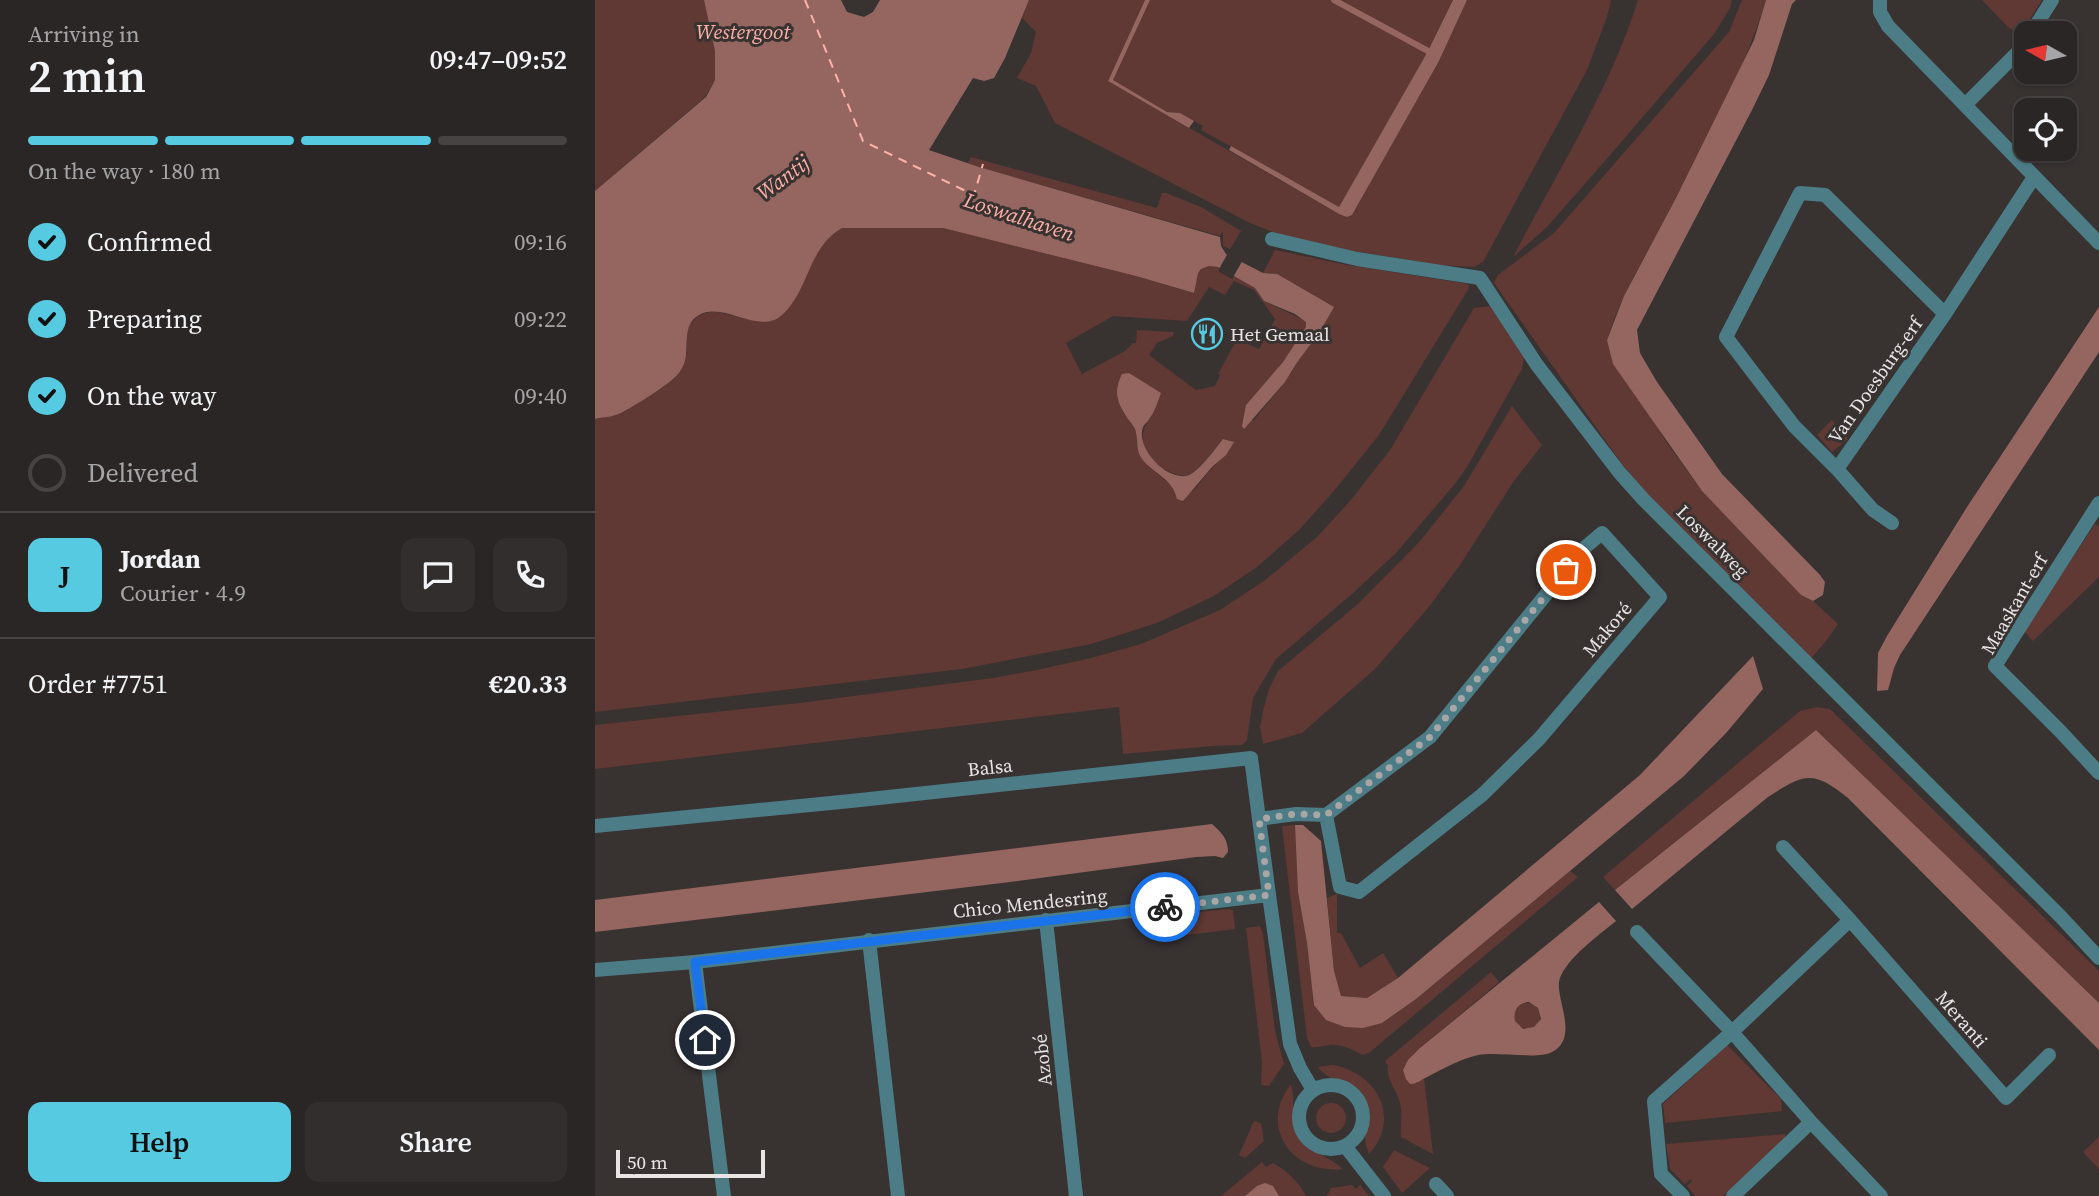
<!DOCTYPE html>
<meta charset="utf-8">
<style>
body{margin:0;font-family:"Source Serif 4",serif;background:#322e2d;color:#f1f3f6;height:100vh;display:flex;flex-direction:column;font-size:26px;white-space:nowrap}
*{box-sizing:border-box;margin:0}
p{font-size:23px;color:#a5a5a7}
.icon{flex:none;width:38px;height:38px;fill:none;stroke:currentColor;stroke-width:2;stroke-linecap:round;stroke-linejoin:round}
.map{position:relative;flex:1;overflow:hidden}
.drawer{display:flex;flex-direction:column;background:#2a2625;width:595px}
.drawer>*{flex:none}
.needle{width:46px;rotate:278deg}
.tools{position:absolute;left:1419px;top:21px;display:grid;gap:14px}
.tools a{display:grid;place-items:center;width:63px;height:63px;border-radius:14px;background:#2a2625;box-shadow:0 2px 5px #0004,0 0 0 2px #464342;font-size:35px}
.scale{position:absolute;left:21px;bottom:18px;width:149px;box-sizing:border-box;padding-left:7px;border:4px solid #e8e5e4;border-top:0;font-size:19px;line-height:24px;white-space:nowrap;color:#e8e5e4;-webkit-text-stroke:5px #383231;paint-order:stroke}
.pin{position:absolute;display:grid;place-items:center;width:60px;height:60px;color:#fff;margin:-30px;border:4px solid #fff;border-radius:50%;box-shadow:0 2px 7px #0007}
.courier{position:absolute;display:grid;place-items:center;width:70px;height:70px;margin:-35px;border:5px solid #1a73e8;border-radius:50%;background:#fff;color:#222;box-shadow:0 2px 9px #0007}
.overview em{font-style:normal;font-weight:600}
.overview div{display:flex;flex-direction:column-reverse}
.overview{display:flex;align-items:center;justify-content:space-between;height:119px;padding:0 28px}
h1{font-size:46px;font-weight:600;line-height:52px}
.bar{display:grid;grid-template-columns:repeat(4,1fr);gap:10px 7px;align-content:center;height:84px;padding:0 28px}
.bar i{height:9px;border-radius:5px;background:#464342}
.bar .current{background:#55cae0}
.bar p{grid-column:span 4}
.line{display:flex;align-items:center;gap:18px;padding:0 28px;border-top:2px solid #464342}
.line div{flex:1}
.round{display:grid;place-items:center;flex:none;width:74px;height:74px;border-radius:14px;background:#322e2d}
ol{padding:0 28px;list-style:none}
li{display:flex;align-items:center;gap:21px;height:77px}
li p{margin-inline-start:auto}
li .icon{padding:7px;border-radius:50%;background:#55cae0;color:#111;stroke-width:4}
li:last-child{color:#a5a5a7}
li i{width:38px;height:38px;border:4px solid #464342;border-radius:50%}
.cta{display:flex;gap:14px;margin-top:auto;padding:14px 28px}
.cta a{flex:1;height:80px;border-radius:14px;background:#55cae0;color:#111;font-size:28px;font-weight:600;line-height:80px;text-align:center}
.cta a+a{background:#322e2d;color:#f1f3f6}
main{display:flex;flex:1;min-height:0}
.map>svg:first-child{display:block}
.green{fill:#603934;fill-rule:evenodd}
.water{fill:#956660;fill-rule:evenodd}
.pier{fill:#383231}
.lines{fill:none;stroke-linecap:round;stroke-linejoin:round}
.stream{stroke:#956660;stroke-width:6}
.ferry{stroke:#feb1a8;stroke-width:2;stroke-dasharray:9 7;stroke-linecap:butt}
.minor{stroke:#4c7d87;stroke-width:14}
.tertiary{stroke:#4c7d87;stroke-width:14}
.done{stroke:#aaa6a5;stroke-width:7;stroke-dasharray:0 12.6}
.route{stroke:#1a73e8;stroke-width:9}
.labels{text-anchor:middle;stroke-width:6;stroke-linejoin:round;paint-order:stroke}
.poi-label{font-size:19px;fill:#e8e5e4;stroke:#383231;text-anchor:start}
.street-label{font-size:19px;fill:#e8e5e4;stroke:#383231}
.water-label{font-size:21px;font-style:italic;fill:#feb1a8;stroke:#383231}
</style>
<main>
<section class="drawer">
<div class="overview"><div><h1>2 min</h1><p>Arriving in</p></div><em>09:47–09:52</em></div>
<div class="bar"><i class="current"></i><i class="current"></i><i class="current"></i><i></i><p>On the way · 180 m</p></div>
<ol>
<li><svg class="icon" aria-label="check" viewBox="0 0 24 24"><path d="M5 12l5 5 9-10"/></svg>Confirmed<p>09:16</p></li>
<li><svg class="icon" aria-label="check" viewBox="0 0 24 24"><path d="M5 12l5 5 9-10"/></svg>Preparing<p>09:22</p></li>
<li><svg class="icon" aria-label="check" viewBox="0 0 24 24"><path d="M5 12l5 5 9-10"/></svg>On the way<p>09:40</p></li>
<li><i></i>Delivered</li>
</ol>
<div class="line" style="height:126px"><b class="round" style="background:#55cae0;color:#111">J</b><div><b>Jordan</b><p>Courier · 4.9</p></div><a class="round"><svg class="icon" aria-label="chat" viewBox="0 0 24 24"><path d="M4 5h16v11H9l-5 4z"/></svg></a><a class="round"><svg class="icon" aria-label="phone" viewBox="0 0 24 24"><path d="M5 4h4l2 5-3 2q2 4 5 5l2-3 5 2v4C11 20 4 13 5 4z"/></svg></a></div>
<div class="line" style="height:91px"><div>Order #7751</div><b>€20.33</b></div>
<div class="cta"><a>Help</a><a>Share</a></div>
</section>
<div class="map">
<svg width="1504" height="1196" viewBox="0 0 1504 1196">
<rect width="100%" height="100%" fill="#383231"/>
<!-- green -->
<path class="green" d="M0 0H109L120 51V80L110 97 0 191Z
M434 0H550L513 81 744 214 753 217 757 215 844 61 872 0H1016L1012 17 992 70 888 262 879 267 845 265 734 247 683 234 655 223 460 123 441 86 422 78 436 53 441 32 427 18Z
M555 0H858L833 51 744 207 606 130 608 126 585 113 572 112 517 80Z
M1043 0H1137L1135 8 1119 34 1016 154 952 227 918 257C962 172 1014 92 1043 0Z
M1147 0H1171C1148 75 1107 149 1070 219 1049 259 1025 297 1012 340L1070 440 1107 491 1206 595 1218 601 1243 624 1231 641 1213 662 1068 514 1027 464 899 283 903 275 959 233 1134 32Z
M1387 0H1447L1425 34 1413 27Z
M376 157 562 208 567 193H571L606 207 646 231 635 249 628 246V232L625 236 383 167 373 163Z
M247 228H348L541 276 598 293 603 273 606 269 614 266 623 267 660 288 669 301 711 321 712 327 688 362 651 405 658 421 690 382 701 364 724 333 682 274 668 273 680 250 747 264 873 284 874 288 784 435 739 491 704 530 662 567 619 596 562 623 496 644 367 669 0 712V419L24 414 92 353V331L95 324 104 315 118 311 157 320 195 306C209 280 219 243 247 228ZM639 281 659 290 680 319 664 349 642 339 623 374 625 375 620 386 601 390 554 355 562 343 578 336 579 332 542 330 541 343H538L530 351 487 374 471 343 518 316 592 321 614 287 630 295ZM528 412 556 417C538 439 552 463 577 473 583 475 587 477 593 475 604 471 620 448 628 439L639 442 598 491 580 489 556 468 542 445 541 430Z
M895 306 929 357 927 369 872 467 859 485 801 553 758 593 681 659 658 698 652 740 647 745 618 746 528 754 524 707 0 769V725L205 703 398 678 442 670 496 658 546 644 625 610 669 581 722 537 755 501 795 450 879 308Z
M917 406 947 445 919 481 865 565 833 608 780 669 707 733 668 744 665 727 669 707 674 689 683 671 764 603 826 540 869 486Z
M1237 420 1253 439 1237 452 1222 435Z
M1500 524 1504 526V577L1438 641 1429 631Z
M1222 707 1235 709 1504 971V1003L1221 730 1020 890 1008 877 1205 711Z
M700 825 703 892 712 943 719 1005 787 1023 821 999 975 871 983 877 774 1053 767 1055C757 1049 746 1044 734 1045 727 1046 723 1048 716 1047L712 1038 687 826Z
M742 894V933H746L765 968 788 953 803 978 772 998 746 996 739 971 732 898Z
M634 909 638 910 640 929 584 936 579 932 577 915Z
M665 926 668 934 680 1031 689 1064 674 1086 666 1085 667 1062 651 928Z
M896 972 904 982 825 1048 821 1084 829 1078 838 1154 806 1137C805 1125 808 1114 805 1103 802 1090 790 1078 793 1066L790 1061Z
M919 1016a13 13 0 1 1 26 0a13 13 0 1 1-26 0Z
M1132 1045 1186 1099 1187 1111 1070 1123 1068 1104Z
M737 1065C782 1072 807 1118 774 1154 772 1149 770 1143 770 1138 770 1125 775 1116 771 1104 762 1081 736 1085 723 1067Z
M696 1084C700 1097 697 1108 699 1122 701 1149 731 1153 748 1169 696 1175 663 1126 696 1084Z
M721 1118a15 15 0 1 1 30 0a15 15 0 1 1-30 0Z
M659 1121 666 1123 669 1141 650 1158 644 1155Z
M1190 1134V1140L1128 1196H1100L1092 1186 1097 1181 1096 1179 1090 1184 1075 1169 1071 1144Z
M1504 1137V1169L1488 1152Z
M799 1150 835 1168 807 1193 788 1167Z
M667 1162 671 1167 678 1163C691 1170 705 1183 711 1196H684L678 1186H662L650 1196H626Z
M757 1185 761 1189 765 1185 774 1196H732L736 1188Z"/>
<!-- water -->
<path class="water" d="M109 0H246L252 12 269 17 278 12 285 0H434L410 58 399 78 389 81 378 78 334 150 384 167 625 237 626 246 631 254 668 273 682 274 739 307 724 333 701 364 690 382 649 429 647 426 651 405 688 362 711 327V322L700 314 669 301 660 288 623 267 614 266 606 269 603 273 599 293 541 276 348 228H247C213 247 214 291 187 315 164 336 129 301 104 315 86 325 95 347 89 364 87 368 84 374 80 377 70 387 39 406 26 413 18 417 8 417 0 419V191L111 97 120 80V51Z
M550 0H555L518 80 572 112 585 113 599 121 594 128 513 81Z
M858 0H872L844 61 757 215 752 217 744 214 634 150 636 146 744 207 833 51Z
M1171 0H1201L1197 4 1174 75 1157 110 1042 330 1045 353 1062 382 1127 474 1225 575 1230 582 1228 595 1218 601 1206 595 1107 491 1018 364 1012 340 1029 296 1082 196 1159 40Z
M1504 307V352L1305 655 1299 668 1293 690 1282 691 1283 653 1292 636 1372 507Z
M534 373 566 393C563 401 560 411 555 418 554 420 549 425 548 427 540 449 574 483 594 475 604 471 620 449 628 439L639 442 631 455 618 466 588 501 582 499C578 479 559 474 547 459 541 451 543 442 541 433 541 428 536 423 533 419 522 403 518 392 527 374Z
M1158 656 1168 689 1132 732 1089 776 821 999 787 1023 768 1028 750 1027 731 1020 719 1005 712 943 703 892 700 825H708L726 841 739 971 746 996 772 998 803 978 1045 775Z
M1221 730 1504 1003V1050L1253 798C1218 770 1210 773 1173 797L1037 909 1020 890Z
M617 824C627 833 633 839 633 852L628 858 620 856 601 857 415 882 0 932V900Z
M1004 902 1021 921C1004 935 973 957 965 978 958 996 986 1037 957 1052 942 1060 904 1051 883 1055 866 1059 849 1068 834 1076 827 1079 823 1084 815 1084L811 1079 808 1070 813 1060 825 1048ZM934 1002 943 1008 946 1019 939 1027 928 1029 920 1021C918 1010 923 1003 934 1002Z
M670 1183 678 1186 684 1196H650L662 1186Z"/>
<!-- pier -->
<path class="pier" d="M634 251 649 258 637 279 623 271Z"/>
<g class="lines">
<!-- stream -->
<path class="stream" d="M739 0 833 51"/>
<!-- ferry -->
<path class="ferry" d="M210 0 268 141 379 195 388 164"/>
<!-- minor -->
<path class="minor" d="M1285 0V12L1293 26 1504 243
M1436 33 1457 0
M1370 105 1427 48 1432 40
M677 239 762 259 885 278 942 365 1024 472 1048 499 1466 917 1504 958
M1242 469 1350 314 1439 177
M1504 503 1400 666 1466 732 1504 773
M1297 523 1278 510 1242 469 1199 426 1131 337 1205 193 1230 195 1350 314
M664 819 701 814 731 815 835 737 988 549 1007 533 1065 597 944 739 887 795 764 892 745 887 731 815
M0 826 256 801 656 758 674 895
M1188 847 1255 920 1411 1098 1454 1055
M451 920 481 1196
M1042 932 1137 1032 1255 920
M274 940 303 1196
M100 962 129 1196
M1216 1122 1286 1196
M841 1184 852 1196
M1088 1196 1066 1174 1059 1101 1137 1032 1216 1122 1138 1196"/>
<!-- tertiary -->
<path class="tertiary" d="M0 970 100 962 674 895 695 1044 705 1068 718 1090
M704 1117a32 32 0 1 1 64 0a32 32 0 1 1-64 0Z
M750 1146 789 1196"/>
</g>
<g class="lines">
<!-- done -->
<path class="done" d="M570 907 674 895 664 819 701 814 731 815 835 737 971 570"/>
<!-- route -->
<path class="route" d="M110 1040 100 962 570 907"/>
</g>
<!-- icons -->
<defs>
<g id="restaurant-ring" transform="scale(1.575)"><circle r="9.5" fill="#383231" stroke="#55cae0" stroke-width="1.5"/><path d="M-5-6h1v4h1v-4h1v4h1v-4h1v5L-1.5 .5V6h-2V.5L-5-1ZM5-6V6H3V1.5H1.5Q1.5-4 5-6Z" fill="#55cae0"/></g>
</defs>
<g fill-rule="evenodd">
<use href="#restaurant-ring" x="612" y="334"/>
</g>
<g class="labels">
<!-- poi labels -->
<g class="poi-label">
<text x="635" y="341">Het Gemaal</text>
</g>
<!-- street labels -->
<g class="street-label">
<text transform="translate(1280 380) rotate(-55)" y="7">Van Doesburg-erf</text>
<text transform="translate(1118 541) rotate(45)" y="7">Loswalweg</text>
<text transform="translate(1419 604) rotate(-60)" y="7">Maaskant-erf</text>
<text transform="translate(1012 629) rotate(-50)" y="7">Makoré</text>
<text transform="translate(395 767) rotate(-6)" y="7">Balsa</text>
<text transform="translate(435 903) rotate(-6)" y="7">Chico Mendesring</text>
<text transform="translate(1367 1019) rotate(49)" y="7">Meranti</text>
<text transform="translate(447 1060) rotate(-96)" y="7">Azobé</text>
</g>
<!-- water labels -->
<g class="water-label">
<text x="148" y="39">Westergoot</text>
<text transform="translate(188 178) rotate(-36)" y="7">Wantij</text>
<text transform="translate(424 217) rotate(18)" y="7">Loswalhaven</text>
</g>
</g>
</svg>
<div class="tools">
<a><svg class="needle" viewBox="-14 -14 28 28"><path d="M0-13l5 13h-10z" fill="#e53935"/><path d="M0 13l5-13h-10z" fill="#a5a5a7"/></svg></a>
<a><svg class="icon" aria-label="locate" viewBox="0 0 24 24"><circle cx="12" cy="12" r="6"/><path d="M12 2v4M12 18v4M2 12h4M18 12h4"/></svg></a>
</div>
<div class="scale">50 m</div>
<div class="pin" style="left:971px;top:570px;background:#ea580c"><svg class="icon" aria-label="bag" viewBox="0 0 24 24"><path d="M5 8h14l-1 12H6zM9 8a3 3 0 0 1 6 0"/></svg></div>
<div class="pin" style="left:110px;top:1040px;background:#1f2937"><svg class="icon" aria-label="home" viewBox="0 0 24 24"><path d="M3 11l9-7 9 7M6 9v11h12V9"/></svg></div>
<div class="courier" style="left:570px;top:907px"><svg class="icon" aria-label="bike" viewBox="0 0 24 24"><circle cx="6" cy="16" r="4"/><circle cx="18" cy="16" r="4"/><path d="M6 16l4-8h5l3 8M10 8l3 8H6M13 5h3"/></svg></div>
</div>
</main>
